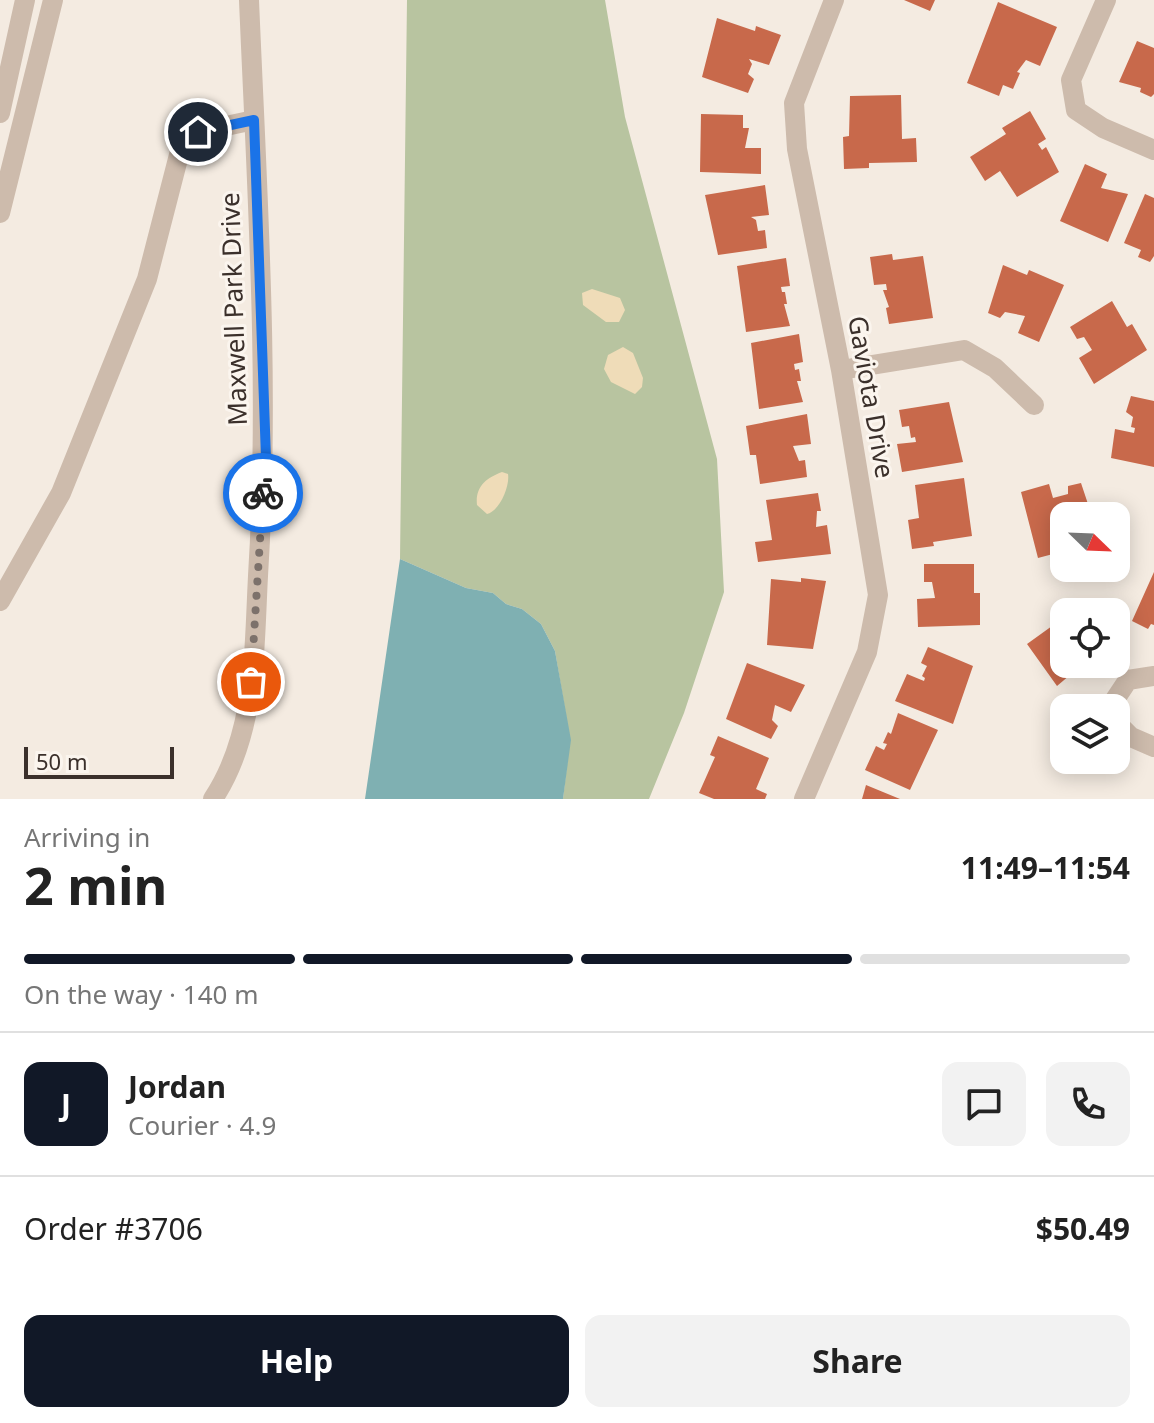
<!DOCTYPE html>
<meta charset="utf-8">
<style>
body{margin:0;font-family:"Noto Sans",sans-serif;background:#f2f2f2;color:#222;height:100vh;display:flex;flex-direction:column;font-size:30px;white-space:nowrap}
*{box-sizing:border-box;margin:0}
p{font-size:26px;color:#767676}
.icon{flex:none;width:44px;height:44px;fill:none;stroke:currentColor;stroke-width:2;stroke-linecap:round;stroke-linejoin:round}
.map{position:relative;height:799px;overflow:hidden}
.panel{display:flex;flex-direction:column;background:#fff;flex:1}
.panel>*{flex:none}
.needle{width:52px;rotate:113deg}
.fabs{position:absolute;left:1050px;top:502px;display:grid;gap:16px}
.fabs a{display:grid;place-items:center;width:80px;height:80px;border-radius:16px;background:#fff;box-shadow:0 4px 20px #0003;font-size:40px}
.scale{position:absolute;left:24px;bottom:20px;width:150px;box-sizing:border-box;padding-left:8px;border:4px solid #3b302b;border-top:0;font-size:22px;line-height:28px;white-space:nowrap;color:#3b302b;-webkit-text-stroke:6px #fbf5ee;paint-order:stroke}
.pin{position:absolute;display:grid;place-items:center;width:68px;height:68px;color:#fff;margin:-34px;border:4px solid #fff;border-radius:50%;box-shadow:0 2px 8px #0007}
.courier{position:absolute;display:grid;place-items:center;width:80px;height:80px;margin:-40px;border:6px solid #1a73e8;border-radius:50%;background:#fff;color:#222;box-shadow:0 2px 10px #0007}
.head em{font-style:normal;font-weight:700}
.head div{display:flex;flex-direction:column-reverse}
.head{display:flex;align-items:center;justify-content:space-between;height:136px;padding:0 24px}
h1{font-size:52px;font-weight:700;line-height:60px}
.bar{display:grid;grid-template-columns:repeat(4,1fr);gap:12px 8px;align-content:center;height:96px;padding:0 24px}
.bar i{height:10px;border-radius:6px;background:#e0e0e0}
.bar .selected{background:#111827}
.bar p{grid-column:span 4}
.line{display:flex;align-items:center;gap:20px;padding:0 24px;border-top:2px solid #e0e0e0}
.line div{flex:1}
.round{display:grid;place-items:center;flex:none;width:84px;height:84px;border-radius:16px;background:#f2f2f2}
.cta{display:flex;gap:16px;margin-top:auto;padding:16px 24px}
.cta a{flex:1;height:92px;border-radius:16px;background:#111827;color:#fff;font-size:32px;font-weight:700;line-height:92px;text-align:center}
.cta a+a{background:#f2f2f2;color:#222}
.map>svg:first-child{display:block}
.green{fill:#b8c4a0}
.sand{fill:#efdcb8}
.water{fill:#7fb0b2}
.building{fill:#c8694b}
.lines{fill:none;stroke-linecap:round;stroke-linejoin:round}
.minor{stroke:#cdbbac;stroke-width:20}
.done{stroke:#7c716b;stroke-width:8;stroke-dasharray:0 14.4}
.route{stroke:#1a73e8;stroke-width:10}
.labels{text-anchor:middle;stroke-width:6;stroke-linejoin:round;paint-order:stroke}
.street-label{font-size:26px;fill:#3b302b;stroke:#fbf5ee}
</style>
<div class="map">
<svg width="1154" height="799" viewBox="0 0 1154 799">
<rect width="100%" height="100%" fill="#f4ebe1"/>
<!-- green -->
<path class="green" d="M407 0H605L625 117 717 459 724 592 684 713 649 799H563L570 739 555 651 541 624 522 609 506 604 493 593 466 588 400 559Z"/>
<!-- sand -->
<path class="sand" d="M592 289 620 298 625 310 619 322H606L583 305 582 293Z
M623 347 633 353 643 378 642 387 635 394 611 382 604 369 608 355Z
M502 472 508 474C510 486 500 511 487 514L477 505C475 487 486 478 502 472Z"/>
<!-- water -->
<path class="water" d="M400 559 466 588 493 593 506 604 522 609 541 624 555 651 571 740 563 799H365Z"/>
<!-- building -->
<path class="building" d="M904 0H935L930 11Z
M998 2 1057 27 1040 66 1026 60 1017 72 1020 73 1013 89 1003 85 999 96 967 83Z
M717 18 755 31 756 26 781 35 769 65 749 59 752 64 748 74 754 79 748 93 702 77Z
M1137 41 1154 48V94L1151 97 1140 92 1141 88 1119 82Z
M901 95 902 139 916 138 917 162 869 163V168L844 169 843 137 849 136 850 96Z
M1030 111 1046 139 1038 144 1042 150 1046 147 1059 172 1017 197 1000 171 985 181 970 157 1006 134 1002 128Z
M701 114 743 115V128H749L745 148H761V174L700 172Z
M1085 164 1107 174 1101 188 1128 194 1108 242 1060 221Z
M765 185 769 215 751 217 756 220 758 231 765 230 767 248 718 255 705 195Z
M1145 194 1154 198V256L1150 262 1138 257 1141 250 1124 243Z
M892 254 893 260 923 256 933 318 889 324 886 308 889 307 883 290H887L886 284 874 285 870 257Z
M786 258 790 286 781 287 782 292H785L787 304H784L790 326 746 332 737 266Z
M1003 265 1027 275 1029 270 1064 285 1039 342 1018 333 1025 316 1005 312 1000 318 988 313Z
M1112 301 1127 327 1132 324 1147 350 1094 384 1079 358 1092 350 1084 337 1077 339 1070 327Z
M799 334 803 362 794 364 795 370 799 369 801 381H797L803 402 759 409 751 343Z
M1131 396 1154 401V467L1111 458 1115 429 1134 433 1135 428 1131 427 1133 417 1126 412Z
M949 402 963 462 902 472 897 444 916 442 915 437 911 438 909 426 902 427 899 410Z
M807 414 811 444 793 446 799 461 805 460 807 477 760 484 756 455H750L746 426Z
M964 478 972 536 933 542 934 546 912 549 908 520 919 518 915 485Z
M1081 483 1092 516H1064V544L1052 547 1053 554 1038 558 1021 492 1049 484 1053 498 1068 494V486Z
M818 493 821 511H817L816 527 827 525 831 554 758 562 755 542 772 540 766 500Z
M924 564H974V593H980V625L918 627 917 599 935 598 932 582H924Z
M1154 572V625L1151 624 1148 629 1132 621Z
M801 578 826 581 813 649 767 645 771 579 801 582Z
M1059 621 1064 622V664H1085L1074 672 1072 668 1067 672 1070 675 1057 686 1027 644Z
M928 647 973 666 953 724 895 701 907 674 924 681 925 678 922 676 927 666 921 663Z
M747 663 805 685 791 712 775 705 772 720 778 726 771 739 726 719Z
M898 713 938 730 910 790 865 770 876 746 884 750 887 744 883 743 888 732 891 734Z
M718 736 769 758 756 789 767 794 765 799H714L699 793 715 757 710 755Z
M866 785 900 799H862Z"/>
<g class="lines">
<!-- minor -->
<path class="minor" d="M1106 0 1071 80 1076 110 1103 128 1154 150
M0 113 25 0
M0 213 53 0
M841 370 964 350 995 368 1034 405
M0 601 61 493 147 279 180 151 198 132 254 120
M1114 708V701L1128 680 1154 676
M1116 722 1131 737 1154 747
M213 799C256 734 254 652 258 576 270 384 257 192 249 0
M804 799 867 652 878 595 841 370 797 149 794 103 834 0"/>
</g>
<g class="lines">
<!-- done -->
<path class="done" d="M251 682 263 493"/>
<!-- route -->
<path class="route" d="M198 132 254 120 266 458 263 493"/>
</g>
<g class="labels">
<!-- street labels -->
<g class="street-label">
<text transform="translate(234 309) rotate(-92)" y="9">Maxwell Park Drive</text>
<text transform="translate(871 397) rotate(80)" y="9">Gaviota Drive</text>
</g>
</g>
</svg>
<div class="fabs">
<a><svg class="needle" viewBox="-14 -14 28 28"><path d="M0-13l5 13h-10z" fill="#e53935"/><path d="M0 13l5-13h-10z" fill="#767676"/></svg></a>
<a><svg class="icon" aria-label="locate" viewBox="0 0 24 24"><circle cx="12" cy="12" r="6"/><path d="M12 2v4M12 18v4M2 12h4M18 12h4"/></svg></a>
<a><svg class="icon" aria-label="layers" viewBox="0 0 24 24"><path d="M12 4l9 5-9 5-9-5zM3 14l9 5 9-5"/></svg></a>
</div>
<div class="scale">50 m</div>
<div class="pin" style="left:251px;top:682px;background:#ea580c"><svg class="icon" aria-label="bag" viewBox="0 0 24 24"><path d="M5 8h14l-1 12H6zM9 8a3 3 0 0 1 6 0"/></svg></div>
<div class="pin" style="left:198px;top:132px;background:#1f2937"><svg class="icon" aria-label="home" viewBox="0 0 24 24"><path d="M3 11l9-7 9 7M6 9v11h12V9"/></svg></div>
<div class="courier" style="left:263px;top:493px"><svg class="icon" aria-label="bike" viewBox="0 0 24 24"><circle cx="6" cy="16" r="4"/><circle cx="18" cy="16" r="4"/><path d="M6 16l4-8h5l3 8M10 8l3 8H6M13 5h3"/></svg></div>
</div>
<section class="panel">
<div class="head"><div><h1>2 min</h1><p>Arriving in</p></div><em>11:49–11:54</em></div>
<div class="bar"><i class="selected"></i><i class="selected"></i><i class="selected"></i><i></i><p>On the way · 140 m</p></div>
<div class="line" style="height:144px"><b class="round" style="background:#111827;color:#fff">J</b><div><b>Jordan</b><p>Courier · 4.9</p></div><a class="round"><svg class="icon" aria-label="chat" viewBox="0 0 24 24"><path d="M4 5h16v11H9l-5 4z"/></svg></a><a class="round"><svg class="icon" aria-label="phone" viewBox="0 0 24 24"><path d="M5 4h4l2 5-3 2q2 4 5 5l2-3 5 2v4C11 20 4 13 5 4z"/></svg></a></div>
<div class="line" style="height:104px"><div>Order #3706</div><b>$50.49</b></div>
<div class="cta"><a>Help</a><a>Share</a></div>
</section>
